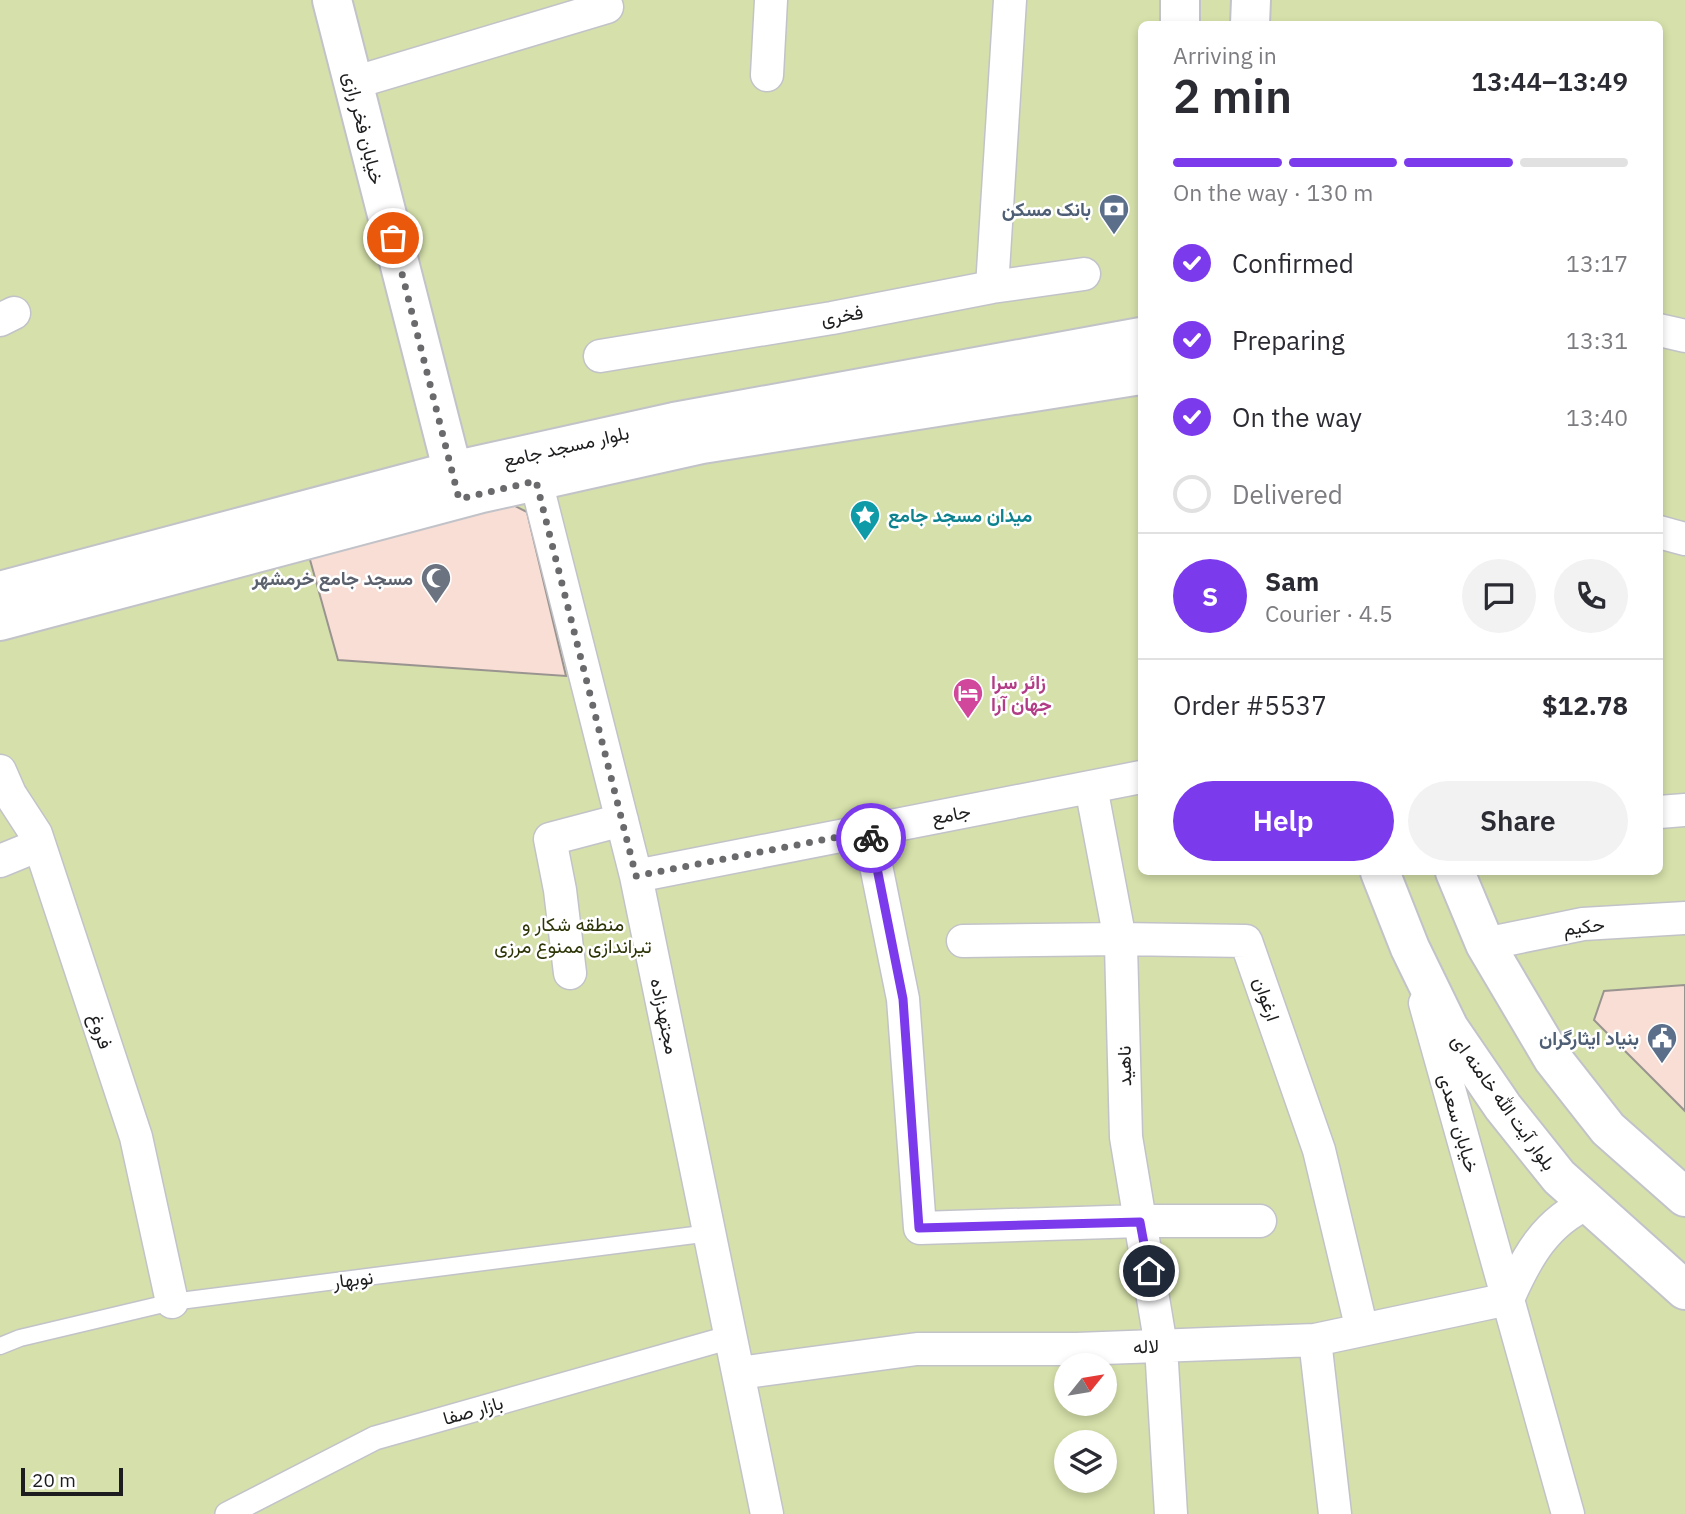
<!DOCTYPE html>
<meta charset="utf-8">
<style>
body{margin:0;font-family:"IBM Plex Sans",Vazirmatn,sans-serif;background:#f2f2f3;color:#2b2b33;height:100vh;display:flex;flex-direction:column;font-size:26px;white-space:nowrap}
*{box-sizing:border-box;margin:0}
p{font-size:23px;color:#7c7c81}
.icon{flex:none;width:38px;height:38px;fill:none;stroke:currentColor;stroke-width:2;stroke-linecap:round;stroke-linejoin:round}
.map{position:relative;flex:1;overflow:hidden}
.side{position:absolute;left:1138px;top:21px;width:525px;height:854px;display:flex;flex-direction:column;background:#fff;border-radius:10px;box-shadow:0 4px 10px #0003}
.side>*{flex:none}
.needle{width:46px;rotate:60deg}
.controls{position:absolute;left:1054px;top:1353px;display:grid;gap:14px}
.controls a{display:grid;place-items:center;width:63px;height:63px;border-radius:50%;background:#fff;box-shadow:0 4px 10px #0003;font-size:35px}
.scale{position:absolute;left:21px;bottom:18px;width:102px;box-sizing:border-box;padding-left:7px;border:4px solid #1d1d1f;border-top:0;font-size:19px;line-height:24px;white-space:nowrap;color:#1d1d1f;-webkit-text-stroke:5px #fff;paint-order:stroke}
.pin{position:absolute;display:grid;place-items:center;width:60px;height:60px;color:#fff;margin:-30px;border:4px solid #fff;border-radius:50%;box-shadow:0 2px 7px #0007}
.courier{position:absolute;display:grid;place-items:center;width:70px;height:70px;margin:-35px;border:5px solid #7c3aed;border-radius:50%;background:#fff;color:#222;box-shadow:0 2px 9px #0007}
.headline em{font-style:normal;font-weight:600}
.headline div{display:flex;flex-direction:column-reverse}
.headline{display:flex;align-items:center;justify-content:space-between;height:119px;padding:0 35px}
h1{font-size:46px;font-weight:600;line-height:52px}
.bar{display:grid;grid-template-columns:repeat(4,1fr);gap:10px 7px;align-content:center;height:84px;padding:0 35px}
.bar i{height:9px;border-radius:5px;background:#e1e1e2}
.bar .active{background:#7c3aed}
.bar p{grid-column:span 4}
.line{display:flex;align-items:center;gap:18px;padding:0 35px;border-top:2px solid #e1e1e2}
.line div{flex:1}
.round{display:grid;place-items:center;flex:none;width:74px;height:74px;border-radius:37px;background:#f2f2f3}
ol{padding:0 35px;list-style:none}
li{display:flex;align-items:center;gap:21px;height:77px}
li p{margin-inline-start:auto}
li .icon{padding:7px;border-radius:50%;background:#7c3aed;color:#fff;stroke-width:4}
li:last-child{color:#7c7c81}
li i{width:38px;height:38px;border:4px solid #e1e1e2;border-radius:50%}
.primary-button{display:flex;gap:14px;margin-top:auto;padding:14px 35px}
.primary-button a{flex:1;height:80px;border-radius:42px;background:#7c3aed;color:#fff;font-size:28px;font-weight:600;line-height:80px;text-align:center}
.primary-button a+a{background:#f2f2f3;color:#2b2b33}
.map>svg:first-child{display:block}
.green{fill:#d5e0aa;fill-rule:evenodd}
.building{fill:#f8ded4;stroke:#9a9491;stroke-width:2}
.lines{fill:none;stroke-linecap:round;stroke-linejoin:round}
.service-casing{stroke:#c2c3c9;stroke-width:19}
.pedestrian-casing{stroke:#c2c3c9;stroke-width:26}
.minor-casing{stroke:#c2c3c9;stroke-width:35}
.secondary-casing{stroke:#c2c3c9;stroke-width:42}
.primary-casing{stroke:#c2c3c9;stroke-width:42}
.service{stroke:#fff;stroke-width:16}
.pedestrian{stroke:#fff;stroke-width:23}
.minor{stroke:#fff;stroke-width:32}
.secondary{stroke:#fff;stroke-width:38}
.primary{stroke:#fff;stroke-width:38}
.done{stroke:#6a6a6d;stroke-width:7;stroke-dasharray:0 12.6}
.route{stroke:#7c3aed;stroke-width:9}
.labels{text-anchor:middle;stroke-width:5;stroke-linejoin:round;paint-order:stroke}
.street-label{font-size:19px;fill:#1d1d1f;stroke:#fff}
.service-label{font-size:19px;font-weight:bold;fill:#4e5e75;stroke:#fff;text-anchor:end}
.culture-label{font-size:19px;font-weight:bold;fill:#0d838f;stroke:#fff;text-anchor:start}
.worship-label{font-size:19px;font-weight:bold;fill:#5b616d;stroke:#fff;text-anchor:end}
.hotel-label{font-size:19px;font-weight:bold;fill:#b23c85;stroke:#fff;text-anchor:start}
.park-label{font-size:19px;fill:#2e3507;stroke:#fff}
</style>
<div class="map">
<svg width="1685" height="1514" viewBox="0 0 1685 1514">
<rect width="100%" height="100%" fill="#f9faff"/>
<!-- green -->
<path class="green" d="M0 0H1685V1514H0ZM1141 24H1659V872H1141ZM1066 1365H1104V1404H1066ZM1066 1442H1104V1480H1066Z"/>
<!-- building -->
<path class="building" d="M501 499 527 512 566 676 338 660 307 549Z
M1685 985V1111L1594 1020 1604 991Z"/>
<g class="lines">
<!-- service casing -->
<g class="service-casing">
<path id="service" d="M0 1346 20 1338 172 1302 710 1233"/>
</g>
<!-- pedestrian casing -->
<g class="pedestrian-casing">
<path id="pedestrian" d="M227 1514 375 1438 731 1337"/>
</g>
<!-- minor casing -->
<g class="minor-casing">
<path id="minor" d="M767 75 771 0
M353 83 607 7
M992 287 1010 0
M0 320 14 313
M1659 330 1685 336
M600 356 832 318 992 287 1084 274
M536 481 636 876 767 1514
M1659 532 1685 539
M0 771 10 794 36 834 136 1137 172 1302
M1091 787 1121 945 1126 1137 1161 1346 1171 1514
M1659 812 1685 810
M869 831 903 999 920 1228 1140 1221H1260
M0 861 39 845
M636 876 1141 777
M963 941 1120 939 1246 941 1319 1150 1362 1330
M1485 944 1583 924 1685 918
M570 973 560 890 550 839 622 820
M1425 1003 1568 1514
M1508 1299C1526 1258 1546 1221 1589 1203
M1315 1340 1335 1514
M739 1373 917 1349H1077L1315 1340 1508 1299"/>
</g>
<!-- secondary casing -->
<g class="secondary-casing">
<path id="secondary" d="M332 0 459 496
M0 591 452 471 674 422 1141 337
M0 621 482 493 702 444 1141 375"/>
</g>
<!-- primary casing -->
<g class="primary-casing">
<path id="primary" d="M1180 24V0
M1250 24 1251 0
M1380 872 1410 948 1449 1028 1503 1107 1559 1177 1685 1290
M1455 872 1485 944 1553 1059 1608 1129 1685 1197"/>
</g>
<!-- service -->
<use href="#service" class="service"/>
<!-- pedestrian -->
<use href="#pedestrian" class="pedestrian"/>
<!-- minor -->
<use href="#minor" class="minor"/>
<!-- secondary -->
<use href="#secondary" class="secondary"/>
<!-- primary -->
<use href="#primary" class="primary"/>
</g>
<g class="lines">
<!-- done -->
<path class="done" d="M393 238 459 499 536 481 636 876 869 831 871 838"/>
<!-- route -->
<path class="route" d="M871 838 903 999 919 1228 1140 1222 1149 1271"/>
</g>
<!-- icons -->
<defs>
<g id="bank-pin" transform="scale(1.575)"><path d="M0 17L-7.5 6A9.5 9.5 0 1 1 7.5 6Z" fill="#5c6f8a" stroke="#fff"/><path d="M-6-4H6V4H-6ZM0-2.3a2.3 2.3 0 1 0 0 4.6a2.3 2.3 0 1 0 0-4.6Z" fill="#fff"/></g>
<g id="sight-pin" transform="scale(1.575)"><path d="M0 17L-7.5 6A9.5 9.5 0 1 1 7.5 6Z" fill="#0f9aa8" stroke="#fff"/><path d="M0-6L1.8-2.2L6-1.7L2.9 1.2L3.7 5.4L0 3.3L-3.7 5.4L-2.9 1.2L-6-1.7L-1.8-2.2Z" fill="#fff"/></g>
<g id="mosque-pin" transform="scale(1.575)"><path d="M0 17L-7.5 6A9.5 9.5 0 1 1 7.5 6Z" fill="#6b7280" stroke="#fff"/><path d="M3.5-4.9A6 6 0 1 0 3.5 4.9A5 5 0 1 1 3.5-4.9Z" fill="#fff"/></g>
<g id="hotel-pin" transform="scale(1.575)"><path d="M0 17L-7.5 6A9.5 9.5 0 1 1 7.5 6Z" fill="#d1479c" stroke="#fff"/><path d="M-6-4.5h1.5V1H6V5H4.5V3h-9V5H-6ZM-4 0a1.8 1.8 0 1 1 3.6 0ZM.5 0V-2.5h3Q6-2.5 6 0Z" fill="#fff"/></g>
<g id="civic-pin" transform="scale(1.575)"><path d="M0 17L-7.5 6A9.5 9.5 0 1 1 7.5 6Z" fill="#5c6f8a" stroke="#fff"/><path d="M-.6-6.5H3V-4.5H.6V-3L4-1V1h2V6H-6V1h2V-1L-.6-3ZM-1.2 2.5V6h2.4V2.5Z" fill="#fff"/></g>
</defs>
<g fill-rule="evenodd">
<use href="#bank-pin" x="1114" y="209"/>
<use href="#sight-pin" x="865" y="515"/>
<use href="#mosque-pin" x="436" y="578"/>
<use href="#hotel-pin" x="968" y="693"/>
<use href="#civic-pin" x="1662" y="1038"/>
</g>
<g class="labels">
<!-- street labels -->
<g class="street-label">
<text transform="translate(364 128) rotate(76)" y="7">خیابان فخر رازی</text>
<text transform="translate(842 315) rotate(-10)" y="7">فخری</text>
<text transform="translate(566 446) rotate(-13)" y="7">بلوار مسجد جامع</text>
<text transform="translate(951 814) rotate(-11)" y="7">جامع</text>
<text transform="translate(1584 926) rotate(-7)" y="7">حکیم</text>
<text transform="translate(1267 999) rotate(71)" y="7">ارغوان</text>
<text transform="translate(665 1016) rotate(78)" y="7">مجتهدزاده</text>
<text transform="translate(101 1031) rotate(72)" y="7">فروغ</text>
<text transform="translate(1124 1066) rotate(-91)" y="7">ناهید</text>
<text transform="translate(1504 1102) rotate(54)" y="7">بلوار آیت الله خامنه ای</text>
<text transform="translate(1459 1123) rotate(74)" y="7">خیابان سعدی</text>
<text transform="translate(353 1279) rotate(-7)" y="7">نوبهار</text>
<text transform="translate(1146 1346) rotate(-2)" y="7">لاله</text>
<text transform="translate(473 1410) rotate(-16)" y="7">بازار صفا</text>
</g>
<!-- service labels -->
<g class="service-label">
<text x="1091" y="216">بانک مسکن</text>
<text x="1639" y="1045">بنیاد ایثارگران</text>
</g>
<!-- culture labels -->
<g class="culture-label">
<text x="888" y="522">میدان مسجد جامع</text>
</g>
<!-- worship labels -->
<g class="worship-label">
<text x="413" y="585">مسجد جامع خرمشهر</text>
</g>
<!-- hotel labels -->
<g class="hotel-label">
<text x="991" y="689">زائر سرا<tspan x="991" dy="22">جهان آرا</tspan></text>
</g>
<!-- park labels -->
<g class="park-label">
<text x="573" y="931">منطقه شکار و<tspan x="573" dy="22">تیراندازی ممنوع مرزی</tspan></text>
</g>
</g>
</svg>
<div class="controls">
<a><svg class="needle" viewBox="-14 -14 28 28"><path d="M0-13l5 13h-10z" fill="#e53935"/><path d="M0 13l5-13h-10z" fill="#7c7c81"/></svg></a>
<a><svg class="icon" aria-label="layers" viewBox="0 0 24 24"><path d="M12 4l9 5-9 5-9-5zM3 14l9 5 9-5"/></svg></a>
</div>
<div class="scale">20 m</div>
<div class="pin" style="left:393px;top:238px;background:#ea580c"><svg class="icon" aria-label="bag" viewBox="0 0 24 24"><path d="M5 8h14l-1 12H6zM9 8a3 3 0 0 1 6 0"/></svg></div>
<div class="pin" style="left:1149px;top:1271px;background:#1f2937"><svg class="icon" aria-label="home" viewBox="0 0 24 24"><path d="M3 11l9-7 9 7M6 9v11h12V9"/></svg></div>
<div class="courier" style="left:871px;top:838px"><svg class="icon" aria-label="bike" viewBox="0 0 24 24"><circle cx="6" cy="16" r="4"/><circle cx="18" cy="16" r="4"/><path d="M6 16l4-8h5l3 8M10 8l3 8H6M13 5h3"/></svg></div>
<section class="side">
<div class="headline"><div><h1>2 min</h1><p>Arriving in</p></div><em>13:44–13:49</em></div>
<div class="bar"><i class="active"></i><i class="active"></i><i class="active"></i><i></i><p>On the way · 130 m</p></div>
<ol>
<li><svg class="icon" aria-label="check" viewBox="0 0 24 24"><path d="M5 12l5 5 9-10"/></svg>Confirmed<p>13:17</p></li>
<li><svg class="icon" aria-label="check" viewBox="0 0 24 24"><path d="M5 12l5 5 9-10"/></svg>Preparing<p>13:31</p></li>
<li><svg class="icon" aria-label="check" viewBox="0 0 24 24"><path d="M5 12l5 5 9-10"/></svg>On the way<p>13:40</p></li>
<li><i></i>Delivered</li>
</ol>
<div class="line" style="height:126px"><b class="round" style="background:#7c3aed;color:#fff">S</b><div><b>Sam</b><p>Courier · 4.5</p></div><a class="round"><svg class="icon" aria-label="chat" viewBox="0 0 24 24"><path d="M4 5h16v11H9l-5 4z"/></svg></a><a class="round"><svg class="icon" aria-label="phone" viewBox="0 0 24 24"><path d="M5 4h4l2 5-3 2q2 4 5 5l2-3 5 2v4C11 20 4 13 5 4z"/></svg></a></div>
<div class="line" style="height:91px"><div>Order #5537</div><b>$12.78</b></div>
<div class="primary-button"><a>Help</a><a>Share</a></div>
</section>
</div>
